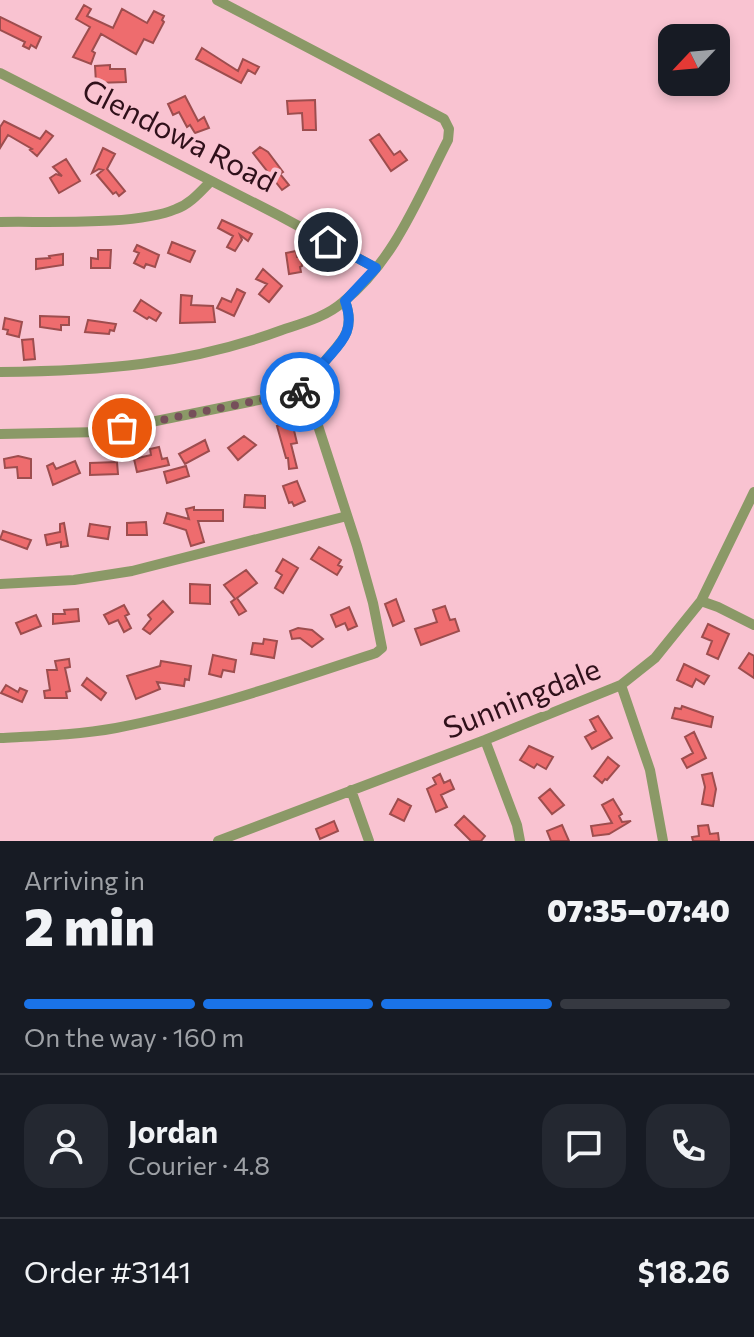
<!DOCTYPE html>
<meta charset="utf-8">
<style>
body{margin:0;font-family:Commissioner,sans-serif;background:#242831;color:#f1f3f6;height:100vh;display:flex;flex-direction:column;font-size:30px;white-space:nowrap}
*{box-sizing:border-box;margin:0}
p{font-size:26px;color:#9ea1a6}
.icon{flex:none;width:44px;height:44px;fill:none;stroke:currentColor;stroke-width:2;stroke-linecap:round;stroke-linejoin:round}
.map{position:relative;height:841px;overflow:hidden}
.sheet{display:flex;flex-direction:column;background:#171b24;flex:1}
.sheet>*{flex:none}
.needle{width:52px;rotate:244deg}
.controls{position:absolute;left:658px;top:24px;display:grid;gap:16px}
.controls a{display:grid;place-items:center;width:72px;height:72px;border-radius:16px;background:#171b24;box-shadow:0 4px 12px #0003;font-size:40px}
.pin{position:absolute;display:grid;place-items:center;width:68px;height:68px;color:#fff;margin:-34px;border:4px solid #fff;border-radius:50%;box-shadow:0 2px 8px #0007}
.courier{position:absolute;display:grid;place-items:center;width:80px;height:80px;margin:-40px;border:6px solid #1a73e8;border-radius:50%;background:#fff;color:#222;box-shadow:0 2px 10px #0007}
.overview em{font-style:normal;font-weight:800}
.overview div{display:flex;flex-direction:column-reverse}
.overview{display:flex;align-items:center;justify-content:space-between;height:136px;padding:0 24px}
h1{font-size:52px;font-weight:800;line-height:60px}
.bar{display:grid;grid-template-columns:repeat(4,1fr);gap:12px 8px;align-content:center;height:96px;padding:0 24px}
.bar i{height:10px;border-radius:6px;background:#363941}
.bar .active{background:#1a73e8}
.bar p{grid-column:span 4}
.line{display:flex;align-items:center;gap:20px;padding:0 24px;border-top:2px solid #363941}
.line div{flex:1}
.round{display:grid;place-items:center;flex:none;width:84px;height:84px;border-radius:24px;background:#242831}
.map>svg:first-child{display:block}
.building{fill:#ee6c6e;stroke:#9d4d4e;stroke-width:2}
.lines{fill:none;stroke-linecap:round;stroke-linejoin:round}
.street{stroke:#8b9967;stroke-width:10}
.done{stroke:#764f5a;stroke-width:8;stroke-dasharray:0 14.4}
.route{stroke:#1a73e8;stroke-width:10}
.labels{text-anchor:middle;stroke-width:8;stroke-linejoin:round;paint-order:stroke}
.street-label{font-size:30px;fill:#2f101a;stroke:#f9c3d1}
</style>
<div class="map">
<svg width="754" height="841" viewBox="0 0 754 841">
<rect width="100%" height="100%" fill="#f9c3d1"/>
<!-- building -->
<path class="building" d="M84 5 91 9 87 16 113 28 122 9 147 23 154 11 164 16 162 20 164 22 153 43 144 39 136 54 101 34 92 51 95 53 91 64 73 57 90 27 76 19Z
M0 17 41 37 36 48 31 45 29 49 23 46 25 42 0 30Z
M202 48 238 71 243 59 259 67 255 74 248 70 241 83 196 59Z
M110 65V69H125L126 82 96 83 95 66Z
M185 96 198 121 204 117 209 128 195 133 190 125 187 127 179 112 173 115 168 104Z
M315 100 316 130H303L302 113 288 114 287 101Z
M4 121 40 139 46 131 53 136 37 156 30 150 32 149 8 135 0 148V127Z
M379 134 394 155 400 151 407 160 391 171 370 140Z
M260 147 268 152 283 172 280 174 289 185 282 190 253 153Z
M103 148 115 154 107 169 125 191 119 196 116 192 113 194 97 175 103 170 99 169 92 173Z
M66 159 80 181 59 193 50 178 56 174 62 176 53 167Z
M222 220 252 234 248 241 240 235 242 240 235 251 227 247 233 236 218 228Z
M172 242 195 251 190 262 168 253Z
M137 245 159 255 155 267 146 264 144 268 134 263 139 253 134 251Z
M98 250H111L110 268H91V258L98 259Z
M296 251 297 257H301L302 266 300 267 301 272 289 274 286 253Z
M63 254V265L36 269V259L50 258 49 256Z
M263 269 282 286 269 302 259 294 267 284 256 279Z
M237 289 245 293 234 316 217 308 222 298 231 302Z
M181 295 192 296 191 305 213 306 215 322 180 323Z
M141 300 161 313 156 321 149 317 147 319 134 311Z
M40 316 69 317V325H61V330L40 327Z
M5 318 22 322 19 337 7 334 8 330 3 329Z
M88 320 116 324 114 331 110 330 109 334 85 332Z
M33 339 35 359 24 360 22 340Z
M292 422 297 443 291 444 297 468 289 469 288 458H286L277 426Z
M244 436 256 445 238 460 228 448Z
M205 440 209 451 185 464 179 454Z
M159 447 162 459 167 458 169 465 137 472 134 459 151 455 150 449Z
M18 456 31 459V478H18L17 467 5 468 4 459Z
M75 461 80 473 53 485 47 466 53 463 56 469Z
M117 462 118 474 90 475V463Z
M186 466 189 476 167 483 164 472Z
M297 481 305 501 294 506 292 502 289 503 283 486Z
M245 495 265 496V508L244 507Z
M194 507V510H223V521H198L204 542 191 546 186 530 164 523 167 513 189 519 186 509Z
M146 522 147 535H127V523Z
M64 523 68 546 61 547V542L47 545 45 535 60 532V524Z
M90 524 110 527 108 539 88 536Z
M3 531 31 540 27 549 0 539Z
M319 547 341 560 338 565 342 567 337 575 311 559Z
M283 559 298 568 283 593 275 588 282 575 276 571Z
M246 570 257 583 237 598 246 611 239 615 231 602 235 599 224 585Z
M190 584 210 585V604L190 603Z
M396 599 404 621 393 626 385 604Z
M163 601 173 612 150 634 143 629 151 619 148 615Z
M124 605 129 614 125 616 131 628 124 632 118 620 109 624 104 615Z
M445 606 450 620 455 619 459 631 421 645 415 629 437 622 433 610Z
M349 607 357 626 348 630 345 623 336 627 331 615Z
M78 609 79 621 53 624V614H65L64 610Z
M36 615 41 626 21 634 16 623Z
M708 624 729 634 718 659 707 654 712 641 702 637Z
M298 628 312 630 323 639 312 647 300 638 292 639 290 631Z
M264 639 277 641 274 658 251 654 253 643 263 644Z
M749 653 754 656V678L739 668Z
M213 655 236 660 234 672 223 670 221 677 209 674Z
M69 659 70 667 65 668 70 691 66 692 67 698H45L44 691 50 690 47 670H57L55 661Z
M161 661 191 666 189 680 185 679 184 686 157 682 160 689 136 699 127 676 160 666Z
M684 664 709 676 704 684 696 679 692 687 677 680Z
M87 678 106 693 101 700 82 685Z
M6 685 18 692 20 688 27 691 22 702 1 693Z
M682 706 713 717 711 727 672 718 675 708 681 709Z
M598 716 612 738 592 749 585 737 596 731 590 720Z
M694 732 706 758 687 768 682 759 693 753 685 737Z
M529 746 553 757 546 769 537 764 534 768 520 760Z
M608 757 619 766 607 780 605 779 602 783 594 776Z
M712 773 716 789 713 806 702 804 705 787 702 775Z
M440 774 444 783 450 780 454 789 441 795 447 807 436 812 427 789 436 784 433 778Z
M550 789 564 805 552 814 539 798Z
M398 799 411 806 404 821 390 814Z
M613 799 622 814 619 816 622 822 631 821 609 834 593 836 591 826 612 823 602 805Z
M464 816 485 836 481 841H471L455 825Z
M334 821 338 831 320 839 316 829Z
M562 825 569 841H551L547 831Z
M708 825 710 834 718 833 719 841H693L692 837 699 836 698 826Z"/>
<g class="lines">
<!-- street -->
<path class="street" d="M0 73 280 216 376 268
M0 222C45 221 137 226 176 209 190 204 200 192 210 182
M0 372C100 371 187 365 282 330 303 323 326 317 343 302 394 262 419 196 448 140L449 129 444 119 217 0
M305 394C309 386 313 377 318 370 335 345 358 336 345 301
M0 434 102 432 298 392 305 394
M0 584 74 580 132 571 347 516
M701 601 718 607 754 625
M621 685 650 770 663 841
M0 738C39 736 78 735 116 728 205 711 291 681 376 653L382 648 373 603 357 546 310 401 305 394
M485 740 517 825 520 841
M351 790 369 841
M218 841 485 740 621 685 655 658 701 601 754 492"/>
</g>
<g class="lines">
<!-- done -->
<path class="done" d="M122 428 300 392"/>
<!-- route -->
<path class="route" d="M300 392 305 394C309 386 312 377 318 370 335 346 358 336 345 301L376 268 328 242"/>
</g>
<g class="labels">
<!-- street labels -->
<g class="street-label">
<text transform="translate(179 136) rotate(27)" y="10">Glendowa Road</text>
<text transform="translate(522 699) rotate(-22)" y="10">Sunningdale</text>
</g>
</g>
</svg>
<div class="controls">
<a><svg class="needle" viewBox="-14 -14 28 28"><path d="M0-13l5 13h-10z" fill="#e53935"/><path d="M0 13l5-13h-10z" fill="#9ea1a6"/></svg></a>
</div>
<div class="pin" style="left:122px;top:428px;background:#ea580c"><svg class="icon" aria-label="bag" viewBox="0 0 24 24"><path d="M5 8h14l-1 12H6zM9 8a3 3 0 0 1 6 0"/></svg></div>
<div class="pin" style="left:328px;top:242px;background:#1f2937"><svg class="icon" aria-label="home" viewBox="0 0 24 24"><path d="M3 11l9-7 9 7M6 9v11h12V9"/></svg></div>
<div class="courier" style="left:300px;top:392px"><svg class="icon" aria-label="bike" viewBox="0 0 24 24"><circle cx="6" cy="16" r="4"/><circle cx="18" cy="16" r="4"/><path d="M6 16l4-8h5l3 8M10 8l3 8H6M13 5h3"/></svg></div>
</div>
<section class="sheet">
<div class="overview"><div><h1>2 min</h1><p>Arriving in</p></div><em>07:35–07:40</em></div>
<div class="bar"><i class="active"></i><i class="active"></i><i class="active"></i><i></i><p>On the way · 160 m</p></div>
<div class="line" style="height:144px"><a class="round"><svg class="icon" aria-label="person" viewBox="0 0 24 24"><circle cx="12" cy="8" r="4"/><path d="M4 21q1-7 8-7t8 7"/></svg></a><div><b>Jordan</b><p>Courier · 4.8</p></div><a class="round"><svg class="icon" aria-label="chat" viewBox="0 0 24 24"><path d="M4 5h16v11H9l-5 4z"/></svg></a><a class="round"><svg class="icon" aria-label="phone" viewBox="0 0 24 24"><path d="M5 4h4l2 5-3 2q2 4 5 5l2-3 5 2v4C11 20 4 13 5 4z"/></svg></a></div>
<div class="line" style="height:104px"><div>Order #3141</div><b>$18.26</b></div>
</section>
